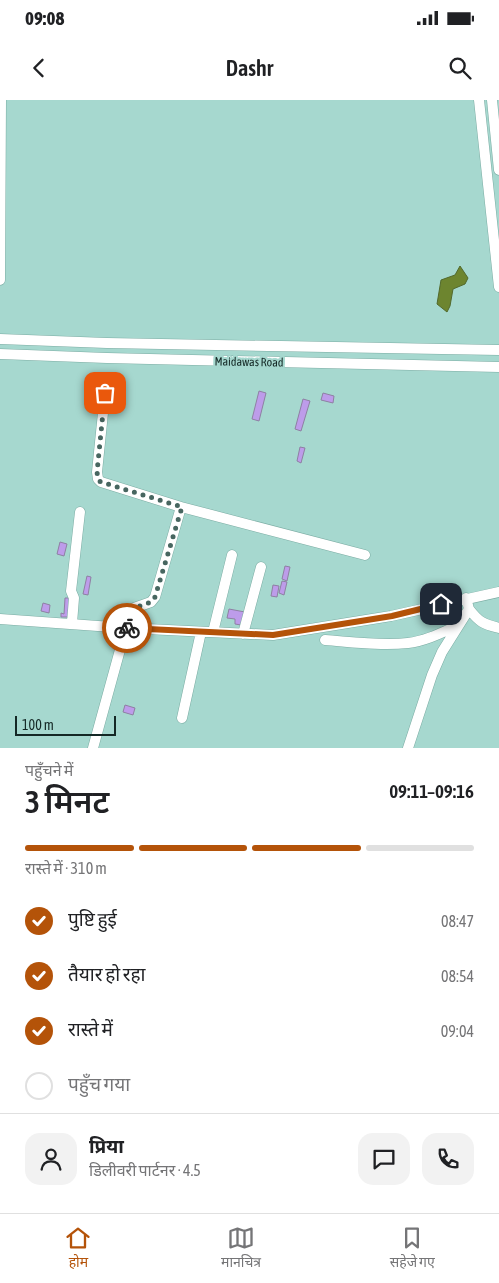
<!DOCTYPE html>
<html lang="hi">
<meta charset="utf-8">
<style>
body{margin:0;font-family:"Asap Condensed","Noto Sans Devanagari",sans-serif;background:#f2f2f2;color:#202124;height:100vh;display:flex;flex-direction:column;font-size:19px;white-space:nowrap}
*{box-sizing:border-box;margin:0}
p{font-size:16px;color:#757577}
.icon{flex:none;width:28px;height:28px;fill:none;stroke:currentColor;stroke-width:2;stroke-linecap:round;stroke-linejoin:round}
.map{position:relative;height:648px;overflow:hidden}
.sheet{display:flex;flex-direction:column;background:#fff;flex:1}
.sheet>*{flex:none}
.scale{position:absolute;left:15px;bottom:12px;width:101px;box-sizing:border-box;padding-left:5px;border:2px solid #142825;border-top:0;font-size:14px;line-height:18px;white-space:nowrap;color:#142825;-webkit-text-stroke:4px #a6d8cf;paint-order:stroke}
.pin{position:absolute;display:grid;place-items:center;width:42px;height:42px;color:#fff;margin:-21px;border-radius:10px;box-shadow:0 2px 8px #0006}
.courier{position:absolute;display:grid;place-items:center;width:50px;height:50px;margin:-25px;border:4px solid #b45309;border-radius:50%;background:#fff;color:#222;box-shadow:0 1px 6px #0007}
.head em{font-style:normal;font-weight:600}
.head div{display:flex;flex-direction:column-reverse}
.head{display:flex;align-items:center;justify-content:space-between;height:85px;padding:0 25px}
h1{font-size:32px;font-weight:600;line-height:38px}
.bar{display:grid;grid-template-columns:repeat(4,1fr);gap:8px 5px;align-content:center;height:60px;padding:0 25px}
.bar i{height:6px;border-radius:4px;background:#e0e0e0}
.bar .current{background:#b45309}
.bar p{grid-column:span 4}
.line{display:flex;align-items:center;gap:12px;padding:0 25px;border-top:1px solid #e0e0e0}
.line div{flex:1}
.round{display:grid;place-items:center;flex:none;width:52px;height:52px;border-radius:15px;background:#f2f2f2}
ol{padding:0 25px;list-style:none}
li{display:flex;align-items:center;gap:15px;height:55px}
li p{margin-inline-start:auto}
li .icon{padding:5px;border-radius:50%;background:#b45309;color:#fff;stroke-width:4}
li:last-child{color:#757577}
li i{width:28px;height:28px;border:2px solid #e0e0e0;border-radius:50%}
.status{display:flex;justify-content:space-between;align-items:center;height:35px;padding:0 25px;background:#fff;direction:ltr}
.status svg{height:14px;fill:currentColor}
header{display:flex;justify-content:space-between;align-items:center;height:65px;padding:0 25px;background:#fff;font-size:22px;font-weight:600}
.tabs{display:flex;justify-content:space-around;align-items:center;height:70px;border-top:1px solid #e0e0e0;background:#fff;font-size:14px;color:#757577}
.tabs a{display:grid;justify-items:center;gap:2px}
.tabs .current{color:#b45309}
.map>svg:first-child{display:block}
.water{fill:#6d852f;stroke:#52692c}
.building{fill:#bd9cea;stroke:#8e80a3}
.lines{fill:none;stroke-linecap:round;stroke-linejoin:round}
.minor-casing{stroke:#7baca3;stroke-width:11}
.minor{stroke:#fff;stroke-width:10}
.done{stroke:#476660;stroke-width:5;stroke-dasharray:0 9}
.route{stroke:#b45309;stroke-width:6}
.labels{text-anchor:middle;stroke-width:4.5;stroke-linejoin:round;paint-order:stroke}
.street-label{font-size:12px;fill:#142825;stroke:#a6d8cf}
</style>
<div class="status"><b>09:08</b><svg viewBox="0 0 49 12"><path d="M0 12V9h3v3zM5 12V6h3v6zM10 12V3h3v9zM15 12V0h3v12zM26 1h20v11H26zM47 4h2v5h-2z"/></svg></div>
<header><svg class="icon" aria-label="back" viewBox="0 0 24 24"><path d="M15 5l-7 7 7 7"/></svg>Dashr<svg class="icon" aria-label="search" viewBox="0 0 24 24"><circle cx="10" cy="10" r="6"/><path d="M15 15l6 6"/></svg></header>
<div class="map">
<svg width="499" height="648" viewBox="0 0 499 648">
<rect width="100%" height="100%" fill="#a6d8cf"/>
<!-- water -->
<path class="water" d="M460 166 468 178 465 184 453 189 450 206 447 212 437 204 441 180 455 175Z"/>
<!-- building -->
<path class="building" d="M259 291 266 293 259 321 252 319Z
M323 293 334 296 333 303 321 300Z
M303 299 310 301 301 331 295 329Z
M300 347 305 348 301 363 297 361Z
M60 442 67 444 64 456 57 454Z
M285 466 290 467 287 481 282 479Z
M87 476 91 477 88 495 83 494Z
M282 481 287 482 284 495 279 493Z
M273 485 279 486 277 497 271 496Z
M65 498H72V517H61V513L64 514Z
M43 503 50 505 49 513 41 511Z
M229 509 245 512 241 525 235 524V519L227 518Z
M125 605 135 608 133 615 123 612Z"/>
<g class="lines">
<!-- minor casing -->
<g class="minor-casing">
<path id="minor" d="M479 0 499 187
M492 0 499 70
M0 180 1 0
M0 239 107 243 499 250
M0 254 107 258 499 267
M104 281 105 293 97 372 98 379 101 382 181 407
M469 509C479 522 483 524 499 528
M0 519 126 528 273 535 391 516 499 492
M72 523 74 498 71 491 80 412
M121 527 134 508 151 502 155 497 181 407 365 455
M213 532 232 455
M243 534 261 467
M325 540C352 542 381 546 408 543 426 541 443 532 459 525
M182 618 201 532
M93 648 126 528
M408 648 432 575 442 552 469 509 466 498"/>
</g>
<!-- minor -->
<use href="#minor" class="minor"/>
</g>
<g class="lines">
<!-- done -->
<path class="done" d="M105 293 97 372 98 380 101 382 182 407 155 497 151 502 134 508 120 527 127 528"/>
<!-- route -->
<path class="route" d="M127 528 273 535 392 516 441 504"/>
</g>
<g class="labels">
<!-- street labels -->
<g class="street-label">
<text transform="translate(249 262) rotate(1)" y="4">Maidawas Road</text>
</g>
</g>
</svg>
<div class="scale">100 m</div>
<div class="pin" style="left:105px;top:293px;background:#ea580c"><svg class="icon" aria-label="bag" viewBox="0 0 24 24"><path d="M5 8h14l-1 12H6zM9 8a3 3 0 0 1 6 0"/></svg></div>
<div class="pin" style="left:441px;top:504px;background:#1f2937"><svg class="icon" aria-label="home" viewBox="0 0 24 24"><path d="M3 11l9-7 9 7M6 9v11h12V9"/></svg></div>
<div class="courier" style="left:127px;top:528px"><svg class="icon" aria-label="bike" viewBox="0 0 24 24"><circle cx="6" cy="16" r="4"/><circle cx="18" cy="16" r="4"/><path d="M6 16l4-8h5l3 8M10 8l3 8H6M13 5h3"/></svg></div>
</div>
<section class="sheet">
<div class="head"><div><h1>3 मिनट</h1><p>पहुँचने में</p></div><em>09:11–09:16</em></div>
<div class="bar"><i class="current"></i><i class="current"></i><i class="current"></i><i></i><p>रास्ते में · 310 m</p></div>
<ol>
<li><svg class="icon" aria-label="check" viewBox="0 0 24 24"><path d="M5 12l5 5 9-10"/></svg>पुष्टि हुई<p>08:47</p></li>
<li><svg class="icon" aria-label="check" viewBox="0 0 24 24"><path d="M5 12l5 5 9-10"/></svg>तैयार हो रहा<p>08:54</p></li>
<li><svg class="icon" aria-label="check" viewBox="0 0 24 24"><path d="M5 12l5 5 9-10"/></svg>रास्ते में<p>09:04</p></li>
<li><i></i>पहुँच गया</li>
</ol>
<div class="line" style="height:90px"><a class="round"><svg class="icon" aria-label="person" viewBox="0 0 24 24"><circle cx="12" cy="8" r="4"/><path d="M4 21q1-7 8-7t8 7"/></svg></a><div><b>प्रिया</b><p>डिलीवरी पार्टनर · 4.5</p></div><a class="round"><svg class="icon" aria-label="chat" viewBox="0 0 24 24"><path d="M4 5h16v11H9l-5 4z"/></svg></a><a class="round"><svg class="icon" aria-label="phone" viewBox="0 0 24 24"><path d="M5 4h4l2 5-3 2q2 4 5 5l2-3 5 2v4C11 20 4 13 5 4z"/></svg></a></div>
</section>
<nav class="tabs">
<a class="current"><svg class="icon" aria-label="home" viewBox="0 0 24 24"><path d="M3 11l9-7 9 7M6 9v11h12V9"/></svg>होम</a>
<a><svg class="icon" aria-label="map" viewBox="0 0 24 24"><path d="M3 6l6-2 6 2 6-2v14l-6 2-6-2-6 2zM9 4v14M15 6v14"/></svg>मानचित्र</a>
<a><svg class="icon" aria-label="saved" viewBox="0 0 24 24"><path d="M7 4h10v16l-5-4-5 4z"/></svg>सहेजे गए</a>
</nav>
